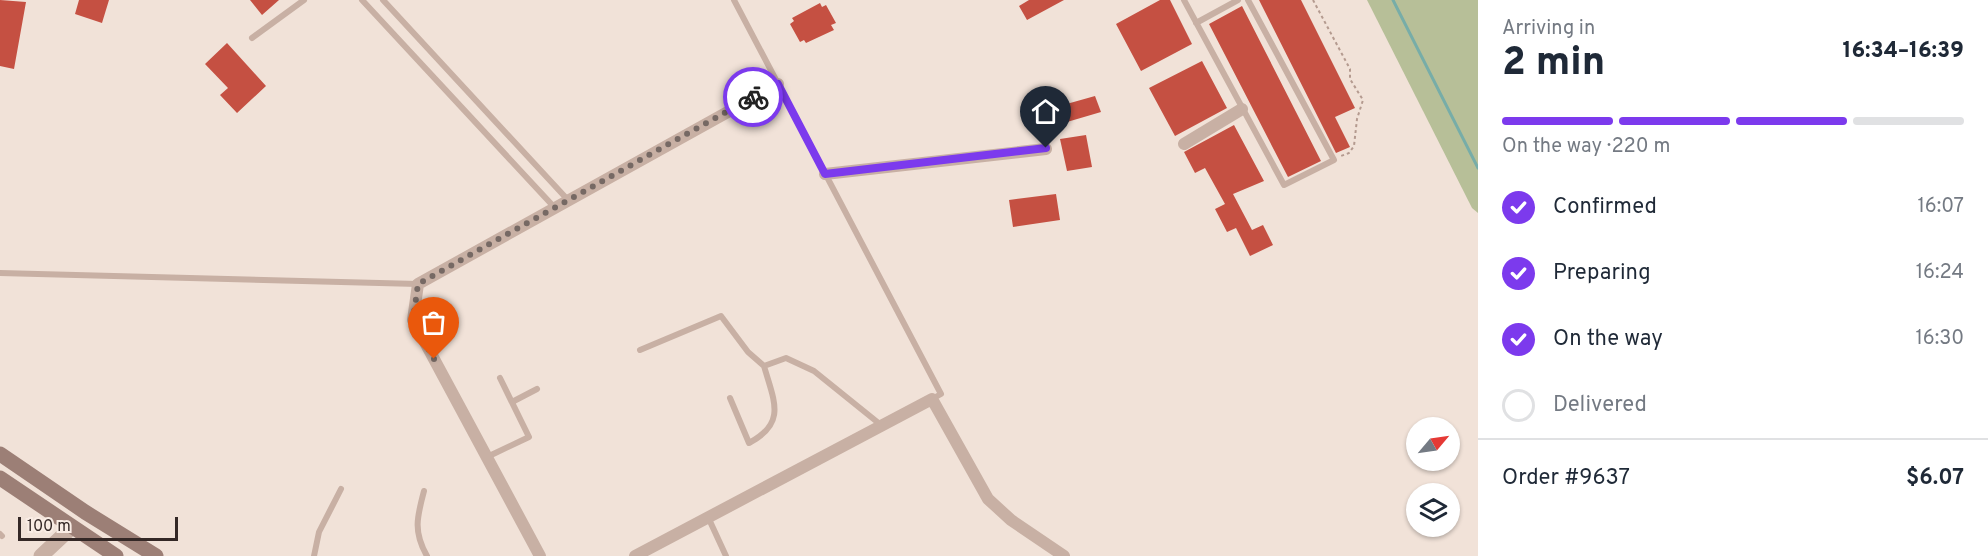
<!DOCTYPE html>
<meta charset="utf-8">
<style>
body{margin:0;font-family:Overpass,sans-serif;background:#f2f2f3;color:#1f2937;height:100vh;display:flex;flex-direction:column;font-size:22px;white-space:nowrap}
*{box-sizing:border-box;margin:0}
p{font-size:20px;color:#747a83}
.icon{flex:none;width:33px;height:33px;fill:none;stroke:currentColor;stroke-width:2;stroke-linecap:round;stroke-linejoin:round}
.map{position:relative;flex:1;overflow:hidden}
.side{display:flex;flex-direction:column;background:#fff;width:510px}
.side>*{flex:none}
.needle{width:39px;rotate:61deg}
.buttons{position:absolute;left:1406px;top:417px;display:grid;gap:12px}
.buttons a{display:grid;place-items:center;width:54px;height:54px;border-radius:50%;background:#fff;box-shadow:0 2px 4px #0004;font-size:30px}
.scale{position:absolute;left:18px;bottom:15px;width:160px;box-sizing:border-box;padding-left:6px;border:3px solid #342826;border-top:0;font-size:16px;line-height:21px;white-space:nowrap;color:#342826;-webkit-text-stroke:4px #f9ece4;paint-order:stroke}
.pin{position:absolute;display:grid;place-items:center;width:51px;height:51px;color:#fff;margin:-62px -26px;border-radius:50% 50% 50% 0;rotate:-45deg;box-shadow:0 0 6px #0007}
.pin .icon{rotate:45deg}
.courier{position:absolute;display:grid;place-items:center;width:60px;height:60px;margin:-30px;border:4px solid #7c3aed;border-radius:50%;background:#fff;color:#222;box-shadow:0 2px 8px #0007}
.head em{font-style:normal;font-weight:800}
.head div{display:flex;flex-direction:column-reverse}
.head{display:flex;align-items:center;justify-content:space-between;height:102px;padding:0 24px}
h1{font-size:39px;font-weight:800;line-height:45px}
.bar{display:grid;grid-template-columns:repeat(4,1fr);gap:9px 6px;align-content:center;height:72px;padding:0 24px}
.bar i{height:8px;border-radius:4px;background:#e0e1e3}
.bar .current{background:#7c3aed}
.bar p{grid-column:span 4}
.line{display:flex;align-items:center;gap:15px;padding:0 24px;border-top:2px solid #e0e1e3}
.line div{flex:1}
ol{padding:0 24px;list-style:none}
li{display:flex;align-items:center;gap:18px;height:66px}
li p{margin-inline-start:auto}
li .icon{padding:6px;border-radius:50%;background:#7c3aed;color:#fff;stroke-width:4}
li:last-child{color:#747a83}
li i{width:33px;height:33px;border:3px solid #e0e1e3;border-radius:50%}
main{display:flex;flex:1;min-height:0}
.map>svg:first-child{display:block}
.green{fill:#b7bf98}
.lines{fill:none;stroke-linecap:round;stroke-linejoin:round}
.stream{stroke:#77ada8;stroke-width:3}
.building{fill:#c55042}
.path{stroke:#b49a8f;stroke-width:2;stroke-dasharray:3 3;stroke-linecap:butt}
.service{stroke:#c8b0a4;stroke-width:6}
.minor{stroke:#c8b0a4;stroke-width:12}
.tertiary{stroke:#c8b0a4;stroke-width:15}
.secondary{stroke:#9c7f76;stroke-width:15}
.done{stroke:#766964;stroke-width:6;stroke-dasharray:0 10.8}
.route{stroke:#7c3aed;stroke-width:8}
</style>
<main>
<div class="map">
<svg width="1478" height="556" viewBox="0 0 1478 556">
<rect width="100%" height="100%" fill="#f1e2d8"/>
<!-- green -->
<path class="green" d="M1367 0H1478V213L1472 208Z"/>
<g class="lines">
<!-- stream -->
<path class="stream" d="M1393 0 1478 168"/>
</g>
<!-- building -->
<path class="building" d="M0 0 26 2 14 69 0 66Z
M79 0H109L102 23 75 14Z
M250 0H279L262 15Z
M1029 0H1064L1027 20 1019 6Z
M1160 0H1170L1192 44 1141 71 1116 24Z
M1259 0H1301L1355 108 1335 117 1350 147 1336 153Z
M820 3 822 7 826 5 836 23 831 25 834 30 806 43 804 40 800 42 790 24 794 21 792 18Z
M1242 6 1321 161 1288 177 1209 24Z
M227 43 266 86 237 113 220 95 228 88 205 64Z
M1202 61 1227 108 1175 136 1149 88Z
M1095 96 1101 112 1067 122 1063 105Z
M1234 125 1264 181 1233 194 1252 230 1263 225 1273 245 1250 256 1236 228 1227 232 1215 209 1225 204 1205 168 1195 173 1184 152Z
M1086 135 1092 167 1067 171 1060 139Z
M1056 194 1060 220 1013 227 1009 200Z"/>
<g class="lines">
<!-- path -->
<path class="path" d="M1313 0 1350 69V79L1363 100 1357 119 1354 146 1349 153 1341 156"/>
<!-- service -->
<path class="service" d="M362 0 555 208
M383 0 568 200
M734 0 941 394 932 399
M1184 0 1284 185 1334 160 1248 0
M1196 23 1238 0
M252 38 304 0
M0 273 418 284
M640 350 721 316 748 352 764 366
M730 398 749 443C787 423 774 401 764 366L786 358 814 371 881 425
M512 402 537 389
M487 457 529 437 500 378
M424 491C417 517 413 532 427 556
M708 517 726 556
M0 534 2 536
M314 556 319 532 341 489"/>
<!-- minor -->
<path class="minor" d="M1184 144 1242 109
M825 174 1046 149
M540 556 413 320 418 284 778 84
M635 556 932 399 988 499 1011 520 1064 556"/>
<!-- tertiary -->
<path class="tertiary" d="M41 556 71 528"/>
<!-- secondary -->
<path class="secondary" d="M0 454 85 512 156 556
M0 478 116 556"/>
</g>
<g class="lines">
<!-- done -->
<path class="done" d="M434 359 413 320 418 284 753 97"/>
<!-- route -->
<path class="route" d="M753 97 778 84 825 174 1046 148"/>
</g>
</svg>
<div class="buttons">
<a><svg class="needle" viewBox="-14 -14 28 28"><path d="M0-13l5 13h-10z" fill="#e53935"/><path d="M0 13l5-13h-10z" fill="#747a83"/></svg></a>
<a><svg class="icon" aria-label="layers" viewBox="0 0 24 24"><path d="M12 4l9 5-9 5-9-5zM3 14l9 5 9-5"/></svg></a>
</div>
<div class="scale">100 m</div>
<div class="pin" style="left:434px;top:359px;background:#ea580c"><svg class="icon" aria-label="bag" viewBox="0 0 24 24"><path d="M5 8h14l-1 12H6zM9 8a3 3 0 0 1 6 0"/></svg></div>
<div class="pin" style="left:1046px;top:148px;background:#1f2937"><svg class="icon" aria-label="home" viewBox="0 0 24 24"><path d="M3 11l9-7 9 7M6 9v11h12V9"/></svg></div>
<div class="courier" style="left:753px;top:97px"><svg class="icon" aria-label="bike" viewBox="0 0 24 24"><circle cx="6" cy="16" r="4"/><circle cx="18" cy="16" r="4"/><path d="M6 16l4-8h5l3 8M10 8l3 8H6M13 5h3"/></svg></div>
</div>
<section class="side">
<div class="head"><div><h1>2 min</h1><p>Arriving in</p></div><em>16:34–16:39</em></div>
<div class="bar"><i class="current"></i><i class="current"></i><i class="current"></i><i></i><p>On the way · 220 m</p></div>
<ol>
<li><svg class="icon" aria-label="check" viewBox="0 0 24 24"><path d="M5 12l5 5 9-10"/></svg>Confirmed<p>16:07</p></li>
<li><svg class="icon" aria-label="check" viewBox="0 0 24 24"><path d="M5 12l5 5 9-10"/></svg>Preparing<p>16:24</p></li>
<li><svg class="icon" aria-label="check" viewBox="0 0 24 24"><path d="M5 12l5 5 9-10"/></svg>On the way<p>16:30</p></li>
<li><i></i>Delivered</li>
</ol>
<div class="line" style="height:78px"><div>Order #9637</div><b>$6.07</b></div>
</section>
</main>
